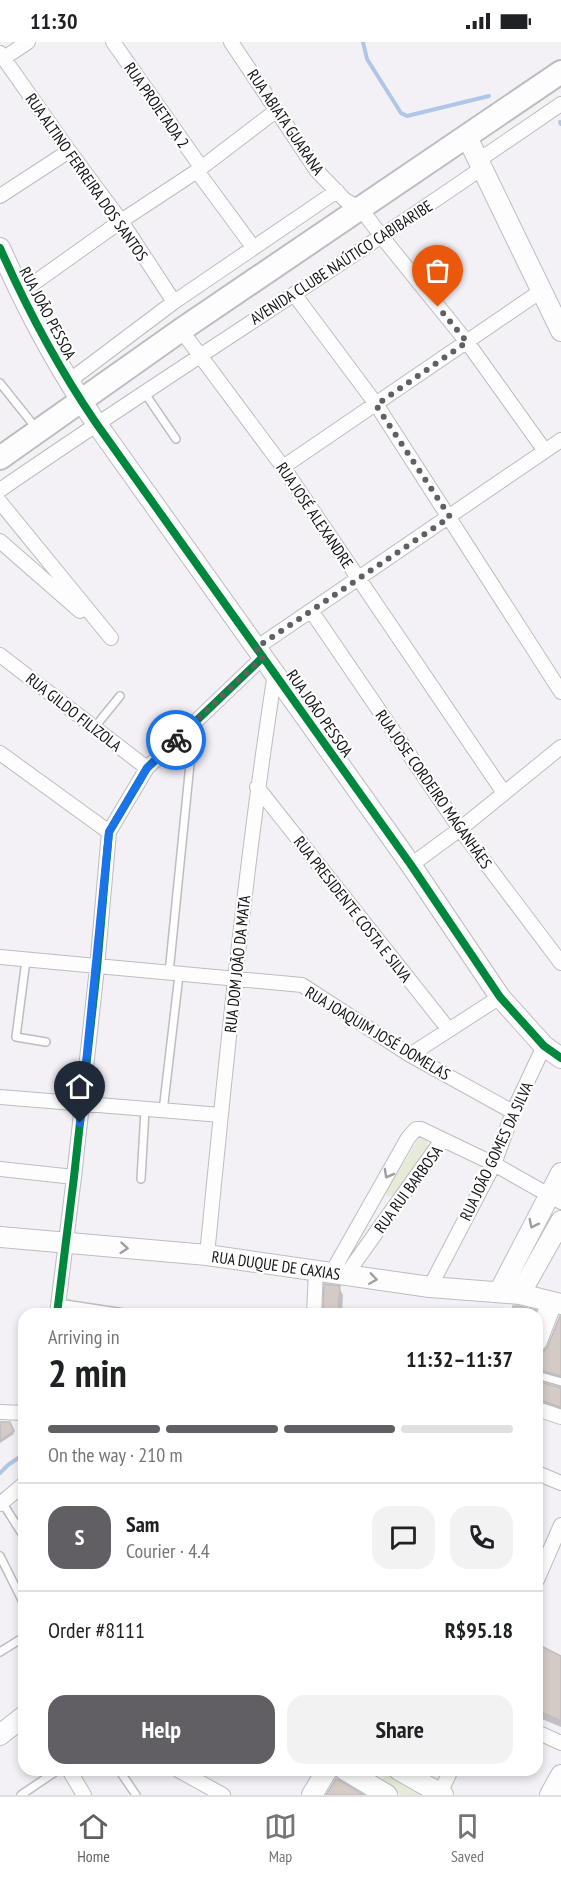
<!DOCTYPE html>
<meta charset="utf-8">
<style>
body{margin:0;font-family:"PT Sans Narrow",sans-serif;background:#f2f2f2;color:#202124;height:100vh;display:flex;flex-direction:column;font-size:22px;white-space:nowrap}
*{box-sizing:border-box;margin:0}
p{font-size:20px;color:#757577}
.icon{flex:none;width:33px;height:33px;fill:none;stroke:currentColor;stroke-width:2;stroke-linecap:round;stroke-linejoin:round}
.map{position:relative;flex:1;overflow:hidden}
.side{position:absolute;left:18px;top:1266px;width:525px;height:468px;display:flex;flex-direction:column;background:#fff;border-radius:18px;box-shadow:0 3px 9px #0003}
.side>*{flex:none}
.pin{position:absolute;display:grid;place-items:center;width:51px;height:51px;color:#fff;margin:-62px -26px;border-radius:50% 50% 50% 0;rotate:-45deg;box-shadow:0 0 6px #0007}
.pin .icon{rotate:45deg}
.courier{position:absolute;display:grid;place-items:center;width:60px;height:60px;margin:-30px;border:4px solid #1a73e8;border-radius:50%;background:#fff;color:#222;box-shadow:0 2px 8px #0007}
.headline em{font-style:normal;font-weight:600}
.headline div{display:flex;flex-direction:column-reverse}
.headline{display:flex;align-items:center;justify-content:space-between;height:102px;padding:0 30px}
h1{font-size:39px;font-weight:600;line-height:45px}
.bar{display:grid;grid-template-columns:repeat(4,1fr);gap:9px 6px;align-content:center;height:72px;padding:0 30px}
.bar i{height:8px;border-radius:4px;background:#e0e0e0}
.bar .on{background:#615f63}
.bar p{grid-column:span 4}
.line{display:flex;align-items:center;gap:15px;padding:0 30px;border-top:2px solid #e0e0e0}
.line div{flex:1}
.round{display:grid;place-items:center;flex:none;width:63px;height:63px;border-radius:18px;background:#f2f2f2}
.action{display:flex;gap:12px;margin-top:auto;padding:12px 30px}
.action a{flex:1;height:69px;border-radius:18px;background:#615f63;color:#fff;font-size:24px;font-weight:600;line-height:69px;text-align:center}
.action a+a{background:#f2f2f2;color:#202124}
.status{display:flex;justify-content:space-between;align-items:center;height:42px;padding:0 30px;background:#fff;direction:ltr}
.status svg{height:16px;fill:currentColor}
.dock{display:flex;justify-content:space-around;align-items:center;height:84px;border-top:2px solid #e0e0e0;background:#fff;font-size:16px;color:#757577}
.dock a{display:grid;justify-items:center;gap:3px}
.dock .on{color:#615f63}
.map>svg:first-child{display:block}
.park{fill:#e5ebd7}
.shadow{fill:#0003}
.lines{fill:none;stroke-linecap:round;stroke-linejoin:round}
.stream{stroke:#afc6e7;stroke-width:4}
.building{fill:#d5cbc6;stroke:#bfbdbe;stroke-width:1.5}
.lane-casing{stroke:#bdbcc0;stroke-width:10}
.street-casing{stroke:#bdbcc0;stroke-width:16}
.secondary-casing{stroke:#bdbcc0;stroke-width:22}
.primary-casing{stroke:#bdbcc0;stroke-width:26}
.lane{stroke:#fdfdfe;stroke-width:7}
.street{stroke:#fdfdfe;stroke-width:14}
.secondary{stroke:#fdfdfe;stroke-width:20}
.primary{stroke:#fdfdfe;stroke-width:22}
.cycleway-casing{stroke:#fff;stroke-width:11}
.cycleway{stroke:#00873e;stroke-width:8}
.oneway{stroke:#9f9fa0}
.done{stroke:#615f63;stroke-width:6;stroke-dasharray:0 10.8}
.route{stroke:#1a73e8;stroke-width:8}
.labels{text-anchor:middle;stroke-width:4.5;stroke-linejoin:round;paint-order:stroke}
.street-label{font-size:16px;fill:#121114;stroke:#fff}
</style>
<div class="status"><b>11:30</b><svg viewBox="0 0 49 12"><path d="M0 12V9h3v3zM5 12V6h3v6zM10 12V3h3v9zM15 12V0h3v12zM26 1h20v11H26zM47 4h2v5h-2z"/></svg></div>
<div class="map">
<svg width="561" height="1753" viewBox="0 0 561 1753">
<rect width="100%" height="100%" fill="#f3f1f6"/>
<!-- park -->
<path class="park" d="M419 1096 427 1099 428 1106 393 1154 387 1155 386 1150Z
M389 1730 427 1750 428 1753H402L383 1742V1735Z"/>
<!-- shadow -->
<path class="shadow" d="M339 1246 343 1253 342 1272H325Z
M561 1275V1342L543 1337 538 1327 542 1311 549 1304Z
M537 1340 561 1347V1372L537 1364Z
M0 1381H10L14 1392 0 1401Z
M537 1603 561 1615V1685L537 1675Z"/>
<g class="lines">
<!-- stream -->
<path class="stream" d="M363 0 367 17 401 71 407 74 489 54
M560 80 561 82
M0 1431 8 1423 24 1412"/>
</g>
<!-- building -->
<path class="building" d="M324 1242 340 1244 338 1272H323Z
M513 1264H518L536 1268 535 1272H512Z
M560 1274H561V1334L537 1327V1311L544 1309 548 1304Z
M537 1339 561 1346V1365L537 1357Z
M0 1380H10L14 1389 0 1399Z
M537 1602 561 1614V1679L537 1668Z
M336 1737 341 1739 364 1753H326Z"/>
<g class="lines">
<!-- lane casing -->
<g class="lane-casing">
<path id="lane" d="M0 341 36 386
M144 350 176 397
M94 686 120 654
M26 918 16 995 46 1000
M169 931 194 682
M163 1069 179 933
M141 1137 145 1068
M58 1261 131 1272
M537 1333 561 1340
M2 1460 24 1495
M0 1514 24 1562
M0 1610 24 1595
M119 1728 136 1753
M21 1753 58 1728"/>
</g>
<!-- street casing -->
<g class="street-casing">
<path id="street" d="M113 0 201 125
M231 0 317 129 345 158 361 167 382 195 467 300 545 409
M0 11 69 109 121 179 174 260
M4 16 28 0
M479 118 561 62
M197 129 253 205
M0 154 69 109
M20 251 121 179 197 129 277 68
M294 252 376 362 561 650
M181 288 283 425 504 751
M69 339 174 260 337 149
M283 425 541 249
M0 448C159 338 323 236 482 126
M0 460 111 596
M0 499 80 569
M312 570 460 787 561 921
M256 606 561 398
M0 613 147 726
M0 711 109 790
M257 745 449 988
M411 823 460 787 561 705
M0 915 302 943 410 1013 513 1070
M410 1013 500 955
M0 1055 221 1073
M0 1127 74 1135
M207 1213C226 1019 245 824 275 631
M331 1232 408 1096 416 1087H421L494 1122 561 1160
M346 1233 442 1098
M430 1245 494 1122 513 1070 544 1004
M57 1272 74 1135 97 926 109 790 147 726 263 615
M314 1272 316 1229
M537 1367 561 1375
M0 1370 24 1371
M537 1431 561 1441
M0 1462 24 1442
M537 1538 561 1483
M537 1690 561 1701
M69 1728 84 1753
M178 1728 223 1753
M439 1753 451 1728"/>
</g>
<!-- secondary casing -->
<g class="secondary-casing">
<path id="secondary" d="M467 95 561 289
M0 206C27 267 59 327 96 381L411 823 500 955 544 1004 561 1016
M0 1195 207 1213 430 1245 520 1252 561 1262
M499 1250 561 1131
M520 1252 561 1179
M537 1299 552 1260
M0 1693 24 1674
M345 1728 387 1753
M399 1728 443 1753
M312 1753 327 1728
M550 1753 561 1733"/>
</g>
<!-- primary casing -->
<g class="primary-casing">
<path id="primary" d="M0 416 181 288 561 30"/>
</g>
<!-- lane -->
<use href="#lane" class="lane"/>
<!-- street -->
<use href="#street" class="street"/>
<!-- secondary -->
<use href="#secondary" class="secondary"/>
<!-- primary -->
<use href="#primary" class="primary"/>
<!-- cycleway casing -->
<g class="cycleway-casing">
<path id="cycleway" d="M0 206C27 267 59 327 96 381L411 823 500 955 544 1004 561 1016
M57 1272 74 1135 97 926 109 790 147 726 263 615"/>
</g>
<!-- cycleway -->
<use href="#cycleway" class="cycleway"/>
</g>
<!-- one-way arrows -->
<defs><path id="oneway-chevron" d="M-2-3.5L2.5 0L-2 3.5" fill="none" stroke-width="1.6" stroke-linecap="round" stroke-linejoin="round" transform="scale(1.5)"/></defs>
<g class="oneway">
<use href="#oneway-chevron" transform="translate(388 1132) rotate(119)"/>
<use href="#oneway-chevron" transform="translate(533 1182) rotate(117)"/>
<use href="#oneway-chevron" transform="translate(124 1206) rotate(5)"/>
<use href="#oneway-chevron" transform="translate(373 1237) rotate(8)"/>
</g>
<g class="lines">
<!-- done -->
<path class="done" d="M176 698 263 615 256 606 450 475 376 363 467 300 438 265"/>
<!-- route -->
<path class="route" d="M80 1081 109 790 147 726 176 698"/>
</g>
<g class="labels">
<!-- street labels -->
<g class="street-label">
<text transform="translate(157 63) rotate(55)" y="6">RUA PROJETADA 2</text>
<text transform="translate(286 80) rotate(56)" y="6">RUA ABIATA GUARANA</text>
<text transform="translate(87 135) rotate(55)" y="6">RUA ALTINO FERREIRA DOS SANTOS</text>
<text transform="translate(341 220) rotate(-33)" y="6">AVENIDA CLUBE NAÚTICO CABIBARIBE</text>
<text transform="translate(48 271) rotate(62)" y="6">RUA JOÃO PESSOA</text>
<text transform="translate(315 473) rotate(56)" y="6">RUA JOSÉ ALEXANDRE</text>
<text transform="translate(74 670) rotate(38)" y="6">RUA GILDO FILIZOLA</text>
<text transform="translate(320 671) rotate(55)" y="6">RUA JOÃO PESSOA</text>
<text transform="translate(434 747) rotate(55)" y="6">RUA JOSE CORDEIRO MAGANHÃES</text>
<text transform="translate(353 867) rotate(52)" y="6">RUA PRESIDENTE COSTA E SILVA</text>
<text transform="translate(237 922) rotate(-84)" y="6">RUA DOM JOÃO DA MATA</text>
<text transform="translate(378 991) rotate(31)" y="6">RUA JOAQUIM JOSÉ DOMELAS</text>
<text transform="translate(496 1109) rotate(-65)" y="6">RUA JOÃO GOMES DA SILVA</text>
<text transform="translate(408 1147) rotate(-54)" y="6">RUA RUI BARBOSA</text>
<text transform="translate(276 1223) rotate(8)" y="6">RUA DUQUE DE CAXIAS</text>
</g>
</g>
</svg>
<div class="pin" style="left:438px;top:265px;background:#ea580c"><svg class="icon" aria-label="bag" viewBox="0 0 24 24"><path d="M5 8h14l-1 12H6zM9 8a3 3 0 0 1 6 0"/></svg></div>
<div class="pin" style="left:80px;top:1081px;background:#1f2937"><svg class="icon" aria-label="home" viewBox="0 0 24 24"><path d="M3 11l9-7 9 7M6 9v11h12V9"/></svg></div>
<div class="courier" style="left:176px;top:698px"><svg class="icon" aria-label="bike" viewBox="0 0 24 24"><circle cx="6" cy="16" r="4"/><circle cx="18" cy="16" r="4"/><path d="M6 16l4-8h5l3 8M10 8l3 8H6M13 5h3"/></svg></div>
<section class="side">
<div class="headline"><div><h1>2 min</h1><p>Arriving in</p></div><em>11:32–11:37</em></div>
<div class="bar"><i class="on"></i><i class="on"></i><i class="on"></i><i></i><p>On the way · 210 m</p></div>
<div class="line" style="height:108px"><b class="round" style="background:#615f63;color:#fff">S</b><div><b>Sam</b><p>Courier · 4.4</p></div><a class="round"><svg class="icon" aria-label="chat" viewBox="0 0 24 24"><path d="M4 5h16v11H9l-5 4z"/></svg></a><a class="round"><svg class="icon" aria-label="phone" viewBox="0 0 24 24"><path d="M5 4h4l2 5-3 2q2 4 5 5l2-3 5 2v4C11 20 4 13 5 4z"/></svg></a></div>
<div class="line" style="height:78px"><div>Order #8111</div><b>R$95.18</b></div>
<div class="action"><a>Help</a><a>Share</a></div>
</section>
</div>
<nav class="dock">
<a class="on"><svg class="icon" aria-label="home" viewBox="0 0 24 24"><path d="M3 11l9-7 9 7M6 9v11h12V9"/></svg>Home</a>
<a><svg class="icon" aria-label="map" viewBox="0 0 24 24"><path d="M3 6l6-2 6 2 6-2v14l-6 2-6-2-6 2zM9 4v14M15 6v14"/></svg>Map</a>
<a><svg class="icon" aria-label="saved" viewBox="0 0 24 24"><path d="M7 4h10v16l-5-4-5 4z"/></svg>Saved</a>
</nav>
